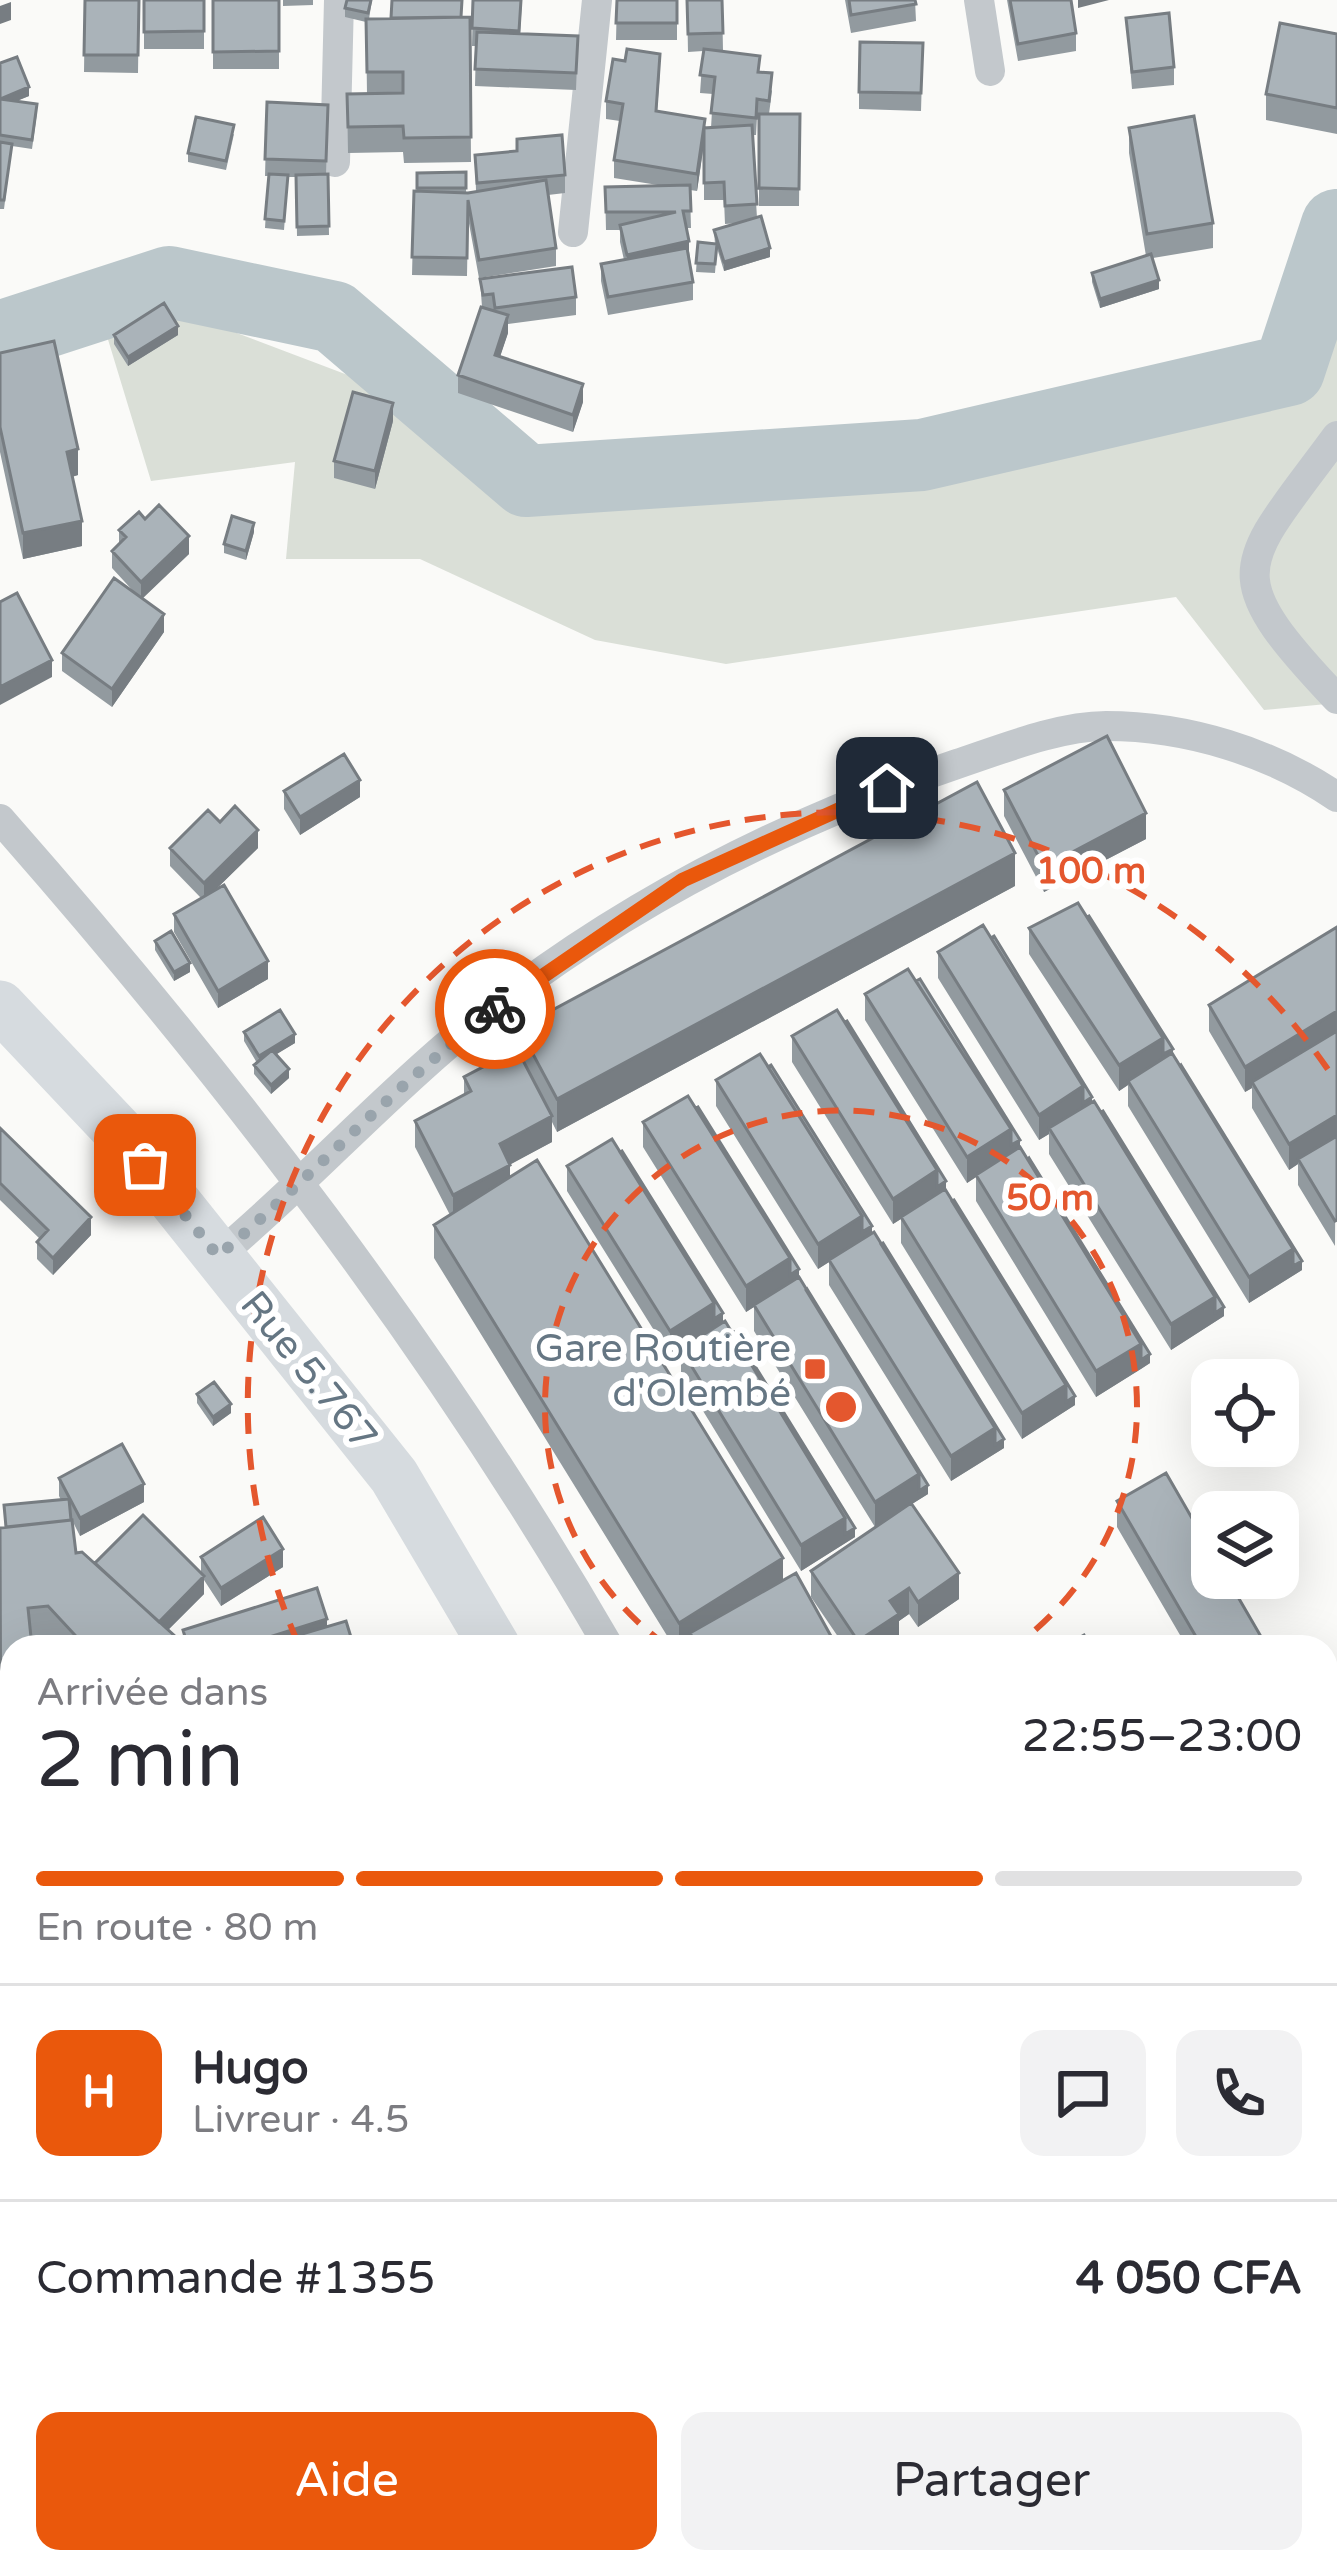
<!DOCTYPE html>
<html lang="fr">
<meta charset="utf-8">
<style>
body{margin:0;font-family:"Varela Round",sans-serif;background:#f2f2f3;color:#2b2b33;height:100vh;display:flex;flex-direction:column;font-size:45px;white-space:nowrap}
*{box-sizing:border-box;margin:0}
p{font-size:39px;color:#7c7c81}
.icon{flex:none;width:66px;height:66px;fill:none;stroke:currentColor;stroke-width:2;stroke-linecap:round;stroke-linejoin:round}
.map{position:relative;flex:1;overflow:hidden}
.sheet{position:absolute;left:0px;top:1635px;width:1338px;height:939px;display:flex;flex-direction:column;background:#fff;border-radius:36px 36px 0 0;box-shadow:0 12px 48px #0002}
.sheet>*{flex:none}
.buttons{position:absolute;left:1191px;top:1359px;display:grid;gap:24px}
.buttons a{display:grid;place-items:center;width:108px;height:108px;border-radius:24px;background:#fff;box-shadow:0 12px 48px #0002;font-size:60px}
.pin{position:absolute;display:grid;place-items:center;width:102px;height:102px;color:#fff;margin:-51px;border-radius:24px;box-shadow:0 6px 18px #0006}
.courier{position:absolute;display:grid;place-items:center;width:120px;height:120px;margin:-60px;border:9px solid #ea580c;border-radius:50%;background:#fff;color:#222;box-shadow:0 3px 15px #0007}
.head em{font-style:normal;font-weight:600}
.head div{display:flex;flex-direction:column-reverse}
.head{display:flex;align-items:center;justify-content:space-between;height:204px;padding:0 36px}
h1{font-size:78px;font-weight:600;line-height:90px}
.bar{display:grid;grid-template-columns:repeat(4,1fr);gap:18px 12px;align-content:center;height:144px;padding:0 36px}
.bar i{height:15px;border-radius:9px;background:#e1e1e2}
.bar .current{background:#ea580c}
.bar p{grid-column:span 4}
.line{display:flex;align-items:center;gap:30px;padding:0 36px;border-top:3px solid #e1e1e2}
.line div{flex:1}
.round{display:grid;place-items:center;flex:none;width:126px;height:126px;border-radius:24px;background:#f2f2f3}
.button{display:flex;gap:24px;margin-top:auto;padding:24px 36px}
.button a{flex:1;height:138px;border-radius:24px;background:#ea580c;color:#fff;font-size:48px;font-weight:600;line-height:138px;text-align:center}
.button a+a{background:#f2f2f3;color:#2b2b33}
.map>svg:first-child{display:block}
.green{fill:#dadfd7}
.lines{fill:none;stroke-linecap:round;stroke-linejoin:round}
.river{stroke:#bbc7cb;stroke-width:72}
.minor{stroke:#c3c8cc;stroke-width:30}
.trunk{stroke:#d6dbdf;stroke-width:51}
.wall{fill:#929a9f}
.shaded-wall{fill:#777d82}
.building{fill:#aab3b9;stroke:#777d82;stroke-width:3}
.done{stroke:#99a4ac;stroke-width:12;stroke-dasharray:0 21.6}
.route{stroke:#ea580c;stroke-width:15}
.ring{fill:none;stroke:#e4572e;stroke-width:6;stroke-dasharray:21 15}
.poi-dot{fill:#e4572e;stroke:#fff;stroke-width:4.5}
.labels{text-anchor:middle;stroke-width:12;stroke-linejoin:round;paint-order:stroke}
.poi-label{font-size:39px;fill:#657683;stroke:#fff;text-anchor:end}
.street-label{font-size:39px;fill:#657683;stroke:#fff}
.centre{fill:#e4572e;stroke:#fff;stroke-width:6}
.ring-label{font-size:36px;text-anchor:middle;font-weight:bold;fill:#e4572e;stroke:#fff;stroke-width:12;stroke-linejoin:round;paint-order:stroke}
</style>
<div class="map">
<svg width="1337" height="2572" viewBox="0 0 1337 2572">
<rect width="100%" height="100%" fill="#fafaf8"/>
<!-- green -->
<path class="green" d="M89 277 649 489 1286 347 1337 297V703L1264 710 1176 597 726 664 595 640 420 559H286L295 462 151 481Z"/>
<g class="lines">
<!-- river -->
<path class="river" d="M0 344 6 335 169 282 334 317 526 481 922 455 1289 370 1337 225"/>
<!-- minor -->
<path class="minor" d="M979 0 990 71
M335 162 339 0
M573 232 597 0
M1337 436C1240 568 1215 570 1337 699
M0 819C227 1077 437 1349 609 1647
M218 1256C297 1190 367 1114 445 1047 595 919 772 827 957 764 1002 749 1059 726 1106 726 1187 726 1271 752 1337 797
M0 1886 12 1884
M1326 1925 1337 1914
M0 2423 12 2420
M1326 2485 1337 2480
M697 2562 699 2572
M858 2562 862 2572
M1156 2572 1175 2562"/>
<!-- trunk -->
<path class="trunk" d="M0 1006 121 1134 394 1476 495 1647
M1042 2562 1048 2572"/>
</g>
<!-- wall -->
<path class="wall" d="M85 0H139L138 73 84 72Z
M144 0H204V49H144Z
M213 0H279V69H213Z
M283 0H313V5L283 6Z
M372 0 369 19 470 17 471 162 404 163 403 152 348 153 347 94H367L366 22 345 17V8Z
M473 0H522L520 34 578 36 576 90 475 86 476 46H472Z
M617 0H677V40H616Z
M687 0H722L723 51 760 72 772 91 769 114H800L799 206H759V117H757L756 135H752L757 218 770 257 724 271 717 248 715 273 696 272 698 242 715 244 714 230 740 223 725 224 724 200H704V142L697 191 690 190 691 228H686L693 282V300L608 315 601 281V264L624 260 620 242V230H606L605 187 664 186 614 178V160L620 121 606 119V101L660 72 657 111 705 128H711L713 94 700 93 703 51 688 52Z
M845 0H915L916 21 851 33Z
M1007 0H1071L1076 33V51L1018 61Z
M1126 18 1174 67V85L1132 89Z
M1337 34V134L1266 120V94Z
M923 43 921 111 859 109V92Z
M0 63 29 96 16 101 37 113 32 149 12 146 4 209H0Z
M267 102 328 105 326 175 328 174 329 235 297 236 296 177H288L284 230 265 228 268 176H265Z
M1129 128 1213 223V248L1153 258 1159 289 1100 308 1092 282V273L1146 256 1129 153Z
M234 134 226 170 188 162V153Z
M475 155 565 175V193L548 195 556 248V266L479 278 468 218 467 276 412 275 414 191H417V173L466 172V193L476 191Z
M480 279 576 297V315L508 324V333L500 356 583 402 573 432 458 393V375L482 307Z
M114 335H178L128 366 114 344Z
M0 353 78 475 72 477 82 546 23 559 0 452Z
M393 421 375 489 334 478V461Z
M145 519 189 554 142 598 164 632 112 707 62 671V653L135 593 112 568V551L119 543V530Z
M254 532 246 560 224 553V544Z
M1004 790 1146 839 1044 892 1004 816Z
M284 791 360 797 300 835 284 809Z
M220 822 258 848 215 890 268 979 218 1008 174 932V914L201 898 170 866V848Z
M1015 886 557 1132 552 1122V1142L510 1164V1177L783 1580 837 1647H674L434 1258V1225L450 1215 415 1147V1121L464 1095V1077L519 1053V1028Z
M1337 927 1335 1246 1298 1185V1164L1289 1170 1252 1108V1088L1245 1092 1209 1031V1005Z
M1029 928 1173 1054 1302 1270 1249 1303 1128 1106V1085L1119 1091 1029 954Z
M155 941 190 972 174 981 155 950Z
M938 952 1092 1102 1224 1316 1171 1350 1049 1154V1134L1039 1140 938 978Z
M916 981 1020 1148 1150 1363 1096 1397 976 1201V1177L967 1183 865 1020V994Z
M244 1032 295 1043 276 1054 289 1078 271 1094 254 1074V1065L257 1063 244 1041Z
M792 1036 946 1190 1075 1405 1022 1439 901 1243V1219L893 1224 792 1062Z
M716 1080 872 1234 1004 1448 951 1481 829 1285V1262L818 1269 716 1106Z
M643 1122 799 1277 928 1494 912 1504 959 1599 918 1627 909 1614 899 1621V1640L888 1647H845L811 1597V1571L875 1527 754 1331V1307L746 1312 643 1147Z
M0 1128 91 1235 53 1275 37 1259V1242L40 1239 0 1200Z
M567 1166 723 1322 855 1537 801 1571 681 1375V1350L670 1356 567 1191Z
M197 1394 231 1413 213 1426 197 1403Z
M59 1478 144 1502 80 1536 71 1518 76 1553 95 1563 201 1573V1557L283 1567 221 1606 204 1580V1594L168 1630 183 1644V1630L327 1626 354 1647H56L48 1638 31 1640 12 1647V1839L1 1841 0 1528H5L4 1505 61 1500 59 1496Z
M1117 1501 1267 1647H1187L1117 1527Z
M1326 2251 1337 2264V2418L1334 2420 1326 2408V2324L1337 2316 1326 2302Z
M142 2562H263L271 2572H151Z
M353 2562H415L420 2572H358Z
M425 2562H507L509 2572H428Z
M529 2562H576V2569L568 2572H533Z
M874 2562H927L911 2572H878Z"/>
<!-- shaded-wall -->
<path class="shaded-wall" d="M1078 0H1109L1078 8Z
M11 2V20L0 24V6Z
M29 87V96L0 108V99Z
M705 119V137L697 191V174Z
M689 241V259L627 273V255Z
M770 248V257L724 271V262Z
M1159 280V289L1100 308V299Z
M508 315V333L495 372V355Z
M178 326V335L128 366V357Z
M583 384V402L573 432V415Z
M393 403V421L375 489V471Z
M78 449V475L67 478V452Z
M82 521V546L23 559V533Z
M254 523V532L246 560V551Z
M189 536V554L141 600V582Z
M164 614V632L112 707V689Z
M52 660V677L0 705V687Z
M360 780V797L300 835V817Z
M1146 813V839L1044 892V867Z
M258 830V848L204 901V883Z
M1015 853V886L557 1132V1099Z
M268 961V979L218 1008V991Z
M190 963V972L174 981V972Z
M1337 1011V1037L1252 1082V1088L1245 1092V1067Z
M295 1034V1043L259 1065V1056Z
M1163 1038 1173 1049V1058L1128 1081V1085L1119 1091V1065Z
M289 1069V1078L271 1094V1085Z
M1083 1086 1092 1097V1106L1049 1128V1134L1039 1140V1115Z
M1337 1115V1140L1298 1159V1164L1289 1170V1144Z
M552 1116V1142L500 1170V1144Z
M1011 1129V1154L967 1183V1157Z
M1020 1140V1149L1011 1154V1145Z
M510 1165V1190L453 1221V1195Z
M937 1170 946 1181V1190L893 1224V1199Z
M862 1216 872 1226V1235L818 1269V1244Z
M91 1217V1235L53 1275V1258Z
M1293 1249 1302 1261V1270L1249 1303V1277Z
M790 1258 799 1269V1278L746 1312V1286Z
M1215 1297 1224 1307V1316L1171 1350V1324Z
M714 1303 723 1313V1322L670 1356V1331Z
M1141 1344V1369L1096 1397V1371Z
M1150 1354V1363L1141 1369V1360Z
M1066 1385 1075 1396V1405L1022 1439V1413Z
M231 1404V1413L213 1426V1417Z
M995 1428 1004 1439V1448L951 1481V1456Z
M919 1474 928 1485V1494L875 1527V1502Z
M144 1484V1502L80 1536V1518Z
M845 1518 855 1528V1537L801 1571V1545Z
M283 1549V1567L221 1606V1588Z
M783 1558V1591L690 1633V1647H679V1623Z
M959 1573V1599L918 1627V1602Z
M204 1576V1594L154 1644V1626Z
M909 1588V1614L899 1621V1640L888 1647H858V1641L890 1601Z
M327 1619V1637L294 1647H237Z
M1337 1777V1803L1326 1810V1784Z
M1334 2557V2572H1310Z
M221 2562H239L229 2572H211Z
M549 2562H576V2569L568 2572H537V2567Z
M610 2562H652L611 2572Z
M883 2562H927L911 2572H883Z"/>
<!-- building -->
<path class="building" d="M85 0H139L138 55H84Z
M144 0H204V31L144 32Z
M213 0H279V51L213 52Z
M347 0H371L368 13 345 8Z
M392 0H462L461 17 391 18Z
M473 0H521L519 31 472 28Z
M617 0H677V23H616Z
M687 0H722L723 33 688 34Z
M849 0H915L916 4 851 15Z
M1010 0H1071L1076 33 1018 44Z
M1169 13 1174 67 1132 72 1126 18Z
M470 17 471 137 404 138 403 126 348 127 347 94 403 93V72H367L366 19Z
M1280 23 1337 34V108L1266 94Z
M477 32 578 36 576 73 475 69Z
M860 42 923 43 921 93 859 92Z
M627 49 660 54 656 111 705 119 697 174 614 160 623 104 606 101 613 59 625 61Z
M704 49 760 56 758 72 772 73 769 101 757 99 756 118 711 113 715 77 700 75Z
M17 57 29 87 0 99V63Z
M0 99 37 104 32 140 0 135Z
M267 102 328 105 326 161 265 159Z
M759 114H800L799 189 759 188Z
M1194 116 1213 223 1147 234 1129 128Z
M196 117 234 125 226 161 188 153Z
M752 125 757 204 725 206 724 182 704 183V128Z
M562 135 565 175 477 183 475 155 517 151V139Z
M0 142 12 144 4 200H0Z
M466 172V188H417V173Z
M269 174 288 175 284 221 265 219Z
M328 174 329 226 297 227 296 175Z
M546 180 556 248 479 260 468 200 467 258 412 257 414 191 468 193Z
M690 185 691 211H683L689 241 627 255 620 225 676 212H606L605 187Z
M761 216 770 248 724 262 714 230Z
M698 242 717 244 715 264 696 263Z
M687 248 693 282 608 297 601 264Z
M1151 254 1159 280 1100 299 1092 273Z
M572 267 576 297 495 308 493 294 483 295 480 279Z
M164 303 178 326 128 357 114 335Z
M481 307 508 315 495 355 583 384 573 415 458 375Z
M54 341 78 449 67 452 82 521 23 533 0 427V353Z
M353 392 393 403 375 471 334 461Z
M159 505 189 536 141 582 112 551 126 537 119 530 139 512 145 519Z
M232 516 254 523 246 551 224 544Z
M114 578 164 614 112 689 62 653Z
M17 593 52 660 0 687V602Z
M1107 736 1146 813 1044 867 1004 790Z
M344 754 360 780 300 817 284 791Z
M977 782 1015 853 557 1099 519 1028Z
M235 806 258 830 204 883 170 848 208 810 220 822Z
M224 885 268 961 218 991 174 914Z
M1078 903 1163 1038 1119 1065 1029 928Z
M1089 916 1173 1049 1163 1054V1038L1087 917Z
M983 925 1083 1086 1039 1115 938 952Z
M1337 927V1011L1245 1067 1209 1005Z
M171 931 190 963 174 972 155 941Z
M994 936 1092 1097 1083 1103V1086L991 938Z
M908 969 1011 1129 967 1157 865 994Z
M920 979 1020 1140 1011 1145V1129L916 981Z
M280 1010 295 1034 259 1056 244 1032Z
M837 1010 937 1170 893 1199 792 1036Z
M847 1021 946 1181 937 1187V1170L845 1022Z
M1337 1031V1115L1289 1144 1252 1082Z
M517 1049 552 1116 500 1144 510 1165 453 1195 415 1121 471 1091 464 1077Z
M272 1050 289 1069 271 1085 254 1065Z
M1172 1053 1293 1249 1249 1277 1128 1081Z
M760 1054 862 1216 818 1244 716 1080Z
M771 1065 872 1226 862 1232V1216L768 1067Z
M1181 1065 1302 1261 1293 1266V1249L1180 1066Z
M688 1096 790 1258 746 1286 643 1122Z
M1094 1101 1215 1297 1171 1324 1049 1128Z
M698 1107 799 1269 790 1275V1258L696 1108Z
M1103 1111 1224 1307 1215 1313V1297L1101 1112Z
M0 1128 91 1217 53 1258 37 1242 48 1230 0 1183Z
M1337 1136V1220L1335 1221 1298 1159Z
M612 1139 714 1303 670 1331 567 1166Z
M1020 1147 1141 1344 1096 1371 976 1175Z
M622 1151 723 1313 714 1319V1303L620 1152Z
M1029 1158 1150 1354 1141 1360V1344L1028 1159Z
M537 1160 783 1558 679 1623 434 1225Z
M945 1189 1066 1385 1022 1413 901 1217Z
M954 1200 1075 1396 1066 1402V1385L952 1201Z
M874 1232 995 1428 951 1456 829 1260Z
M883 1243 1004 1439 995 1445V1428L881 1244Z
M799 1277 919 1474 875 1502 754 1305Z
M807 1289 928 1485 919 1491V1474L806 1290Z
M725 1321 845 1518 801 1545 681 1349Z
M734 1332 855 1528 845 1534V1518L732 1333Z
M214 1382 231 1404 213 1417 197 1394Z
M122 1444 144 1484 80 1518 59 1478Z
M1166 1473 1212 1553V1578H1227L1267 1647H1202L1117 1501Z
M69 1499 71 1520 6 1527 4 1505Z
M911 1503 959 1573 918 1602 909 1588 890 1601 899 1614 858 1641 811 1571Z
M143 1515 204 1576 159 1622 95 1563Z
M263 1517 283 1549 221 1588 201 1557Z
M72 1520 76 1553 82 1552 187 1647H86L48 1606 28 1608 32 1647H12V1807L1 1808 0 1528Z
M796 1573 837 1647H698L690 1633Z
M317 1588 327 1619 237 1647H188L183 1630Z
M346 1621 354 1647H258Z
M1084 1635 1091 1647H1063Z
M1326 1749 1337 1768V1777L1326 1784Z
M1327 2250 1337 2264V2307L1326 2293Z
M1337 2315V2400L1334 2402 1326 2391V2324Z
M1326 2544 1334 2557 1310 2572H1216L1233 2562H1326Z
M159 2562H221L211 2572H168Z
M233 2562H263L271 2572H221Z
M328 2562H341L349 2572H315Z
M362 2562H415L420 2572H367Z
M431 2562H507L509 2569 499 2572H434Z
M710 2562H781L785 2572H714Z
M675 2566 677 2572H652Z"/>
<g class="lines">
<!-- done -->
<path class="done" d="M145 1165 218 1256C313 1176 396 1084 495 1009"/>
<!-- route -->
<path class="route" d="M495 1009 683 880 887 788"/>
</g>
<!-- distance rings -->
<g class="ring">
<path d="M667 1646A296 296 0 1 1 1015 1646"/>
<path d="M298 1643A592 592 0 0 1 1335 1080"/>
</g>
<!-- markers -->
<rect class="poi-dot" x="803" y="1357" width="24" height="24" rx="6"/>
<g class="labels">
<!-- poi labels -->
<g class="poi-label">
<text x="791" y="1361">Gare Routière<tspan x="791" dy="45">d'Olembé</tspan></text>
</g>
<!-- street labels -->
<g class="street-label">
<text transform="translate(310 1370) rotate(51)" y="14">Rue 5.767</text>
</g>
</g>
<circle cx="841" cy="1407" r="18" class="centre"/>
<g class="ring-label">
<text x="1091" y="883">100 m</text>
<text x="1050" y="1210">50 m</text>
</g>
</svg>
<div class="buttons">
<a><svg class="icon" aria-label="locate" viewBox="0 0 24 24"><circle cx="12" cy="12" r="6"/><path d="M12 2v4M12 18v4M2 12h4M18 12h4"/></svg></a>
<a><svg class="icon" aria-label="layers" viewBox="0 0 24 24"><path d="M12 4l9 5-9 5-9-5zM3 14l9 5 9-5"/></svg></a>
</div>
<div class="pin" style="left:145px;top:1165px;background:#ea580c"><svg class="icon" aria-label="bag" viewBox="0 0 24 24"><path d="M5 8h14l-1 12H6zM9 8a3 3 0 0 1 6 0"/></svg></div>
<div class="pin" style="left:887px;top:788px;background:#1f2937"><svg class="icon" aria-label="home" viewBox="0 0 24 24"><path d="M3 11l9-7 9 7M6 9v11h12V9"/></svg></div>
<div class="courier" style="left:495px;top:1009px"><svg class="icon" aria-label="bike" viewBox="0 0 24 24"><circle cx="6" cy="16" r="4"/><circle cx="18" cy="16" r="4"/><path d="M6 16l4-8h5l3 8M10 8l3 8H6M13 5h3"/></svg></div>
<section class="sheet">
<div class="head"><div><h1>2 min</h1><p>Arrivée dans</p></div><em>22:55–23:00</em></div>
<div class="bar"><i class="current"></i><i class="current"></i><i class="current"></i><i></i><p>En route · 80 m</p></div>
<div class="line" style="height:216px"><b class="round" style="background:#ea580c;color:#fff">H</b><div><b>Hugo</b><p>Livreur · 4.5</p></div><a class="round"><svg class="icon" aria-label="chat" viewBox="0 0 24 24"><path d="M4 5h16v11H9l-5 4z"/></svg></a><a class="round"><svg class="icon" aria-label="phone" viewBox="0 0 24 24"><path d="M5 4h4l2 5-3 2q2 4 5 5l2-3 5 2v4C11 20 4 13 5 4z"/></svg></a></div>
<div class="line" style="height:156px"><div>Commande #1355</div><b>4 050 CFA</b></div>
<div class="button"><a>Aide</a><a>Partager</a></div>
</section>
</div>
